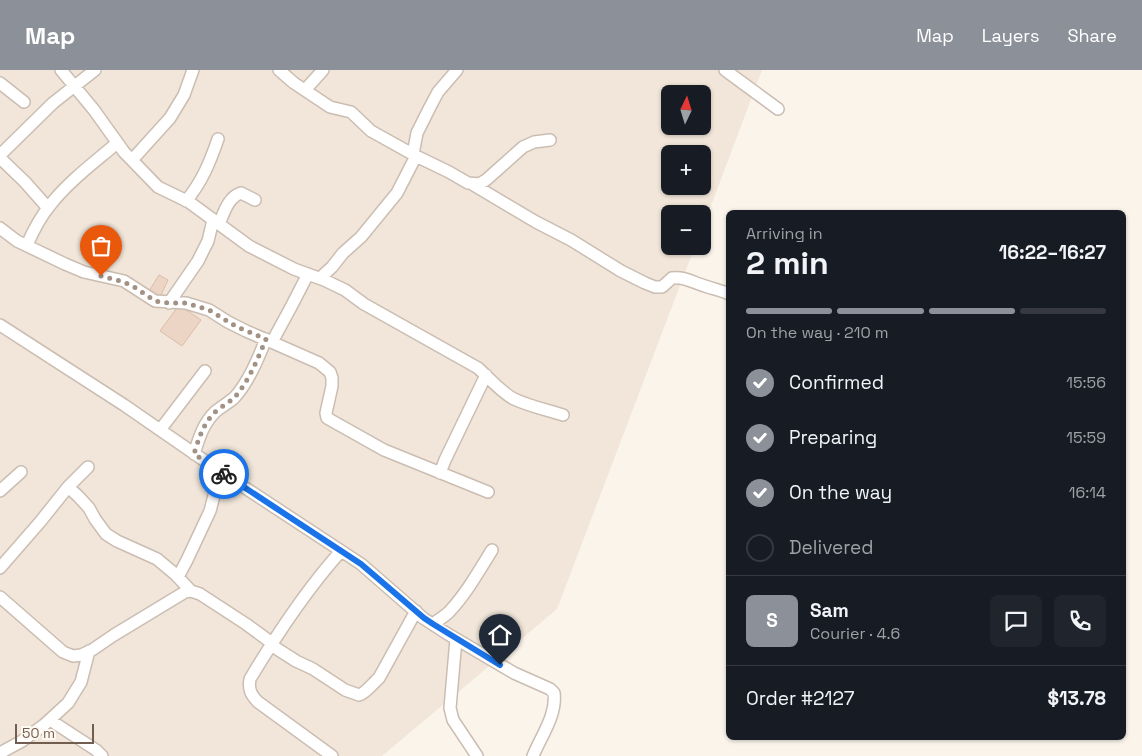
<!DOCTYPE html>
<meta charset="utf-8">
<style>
body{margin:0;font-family:"Space Grotesk",sans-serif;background:#20242c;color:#f1f3f6;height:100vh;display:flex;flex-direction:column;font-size:19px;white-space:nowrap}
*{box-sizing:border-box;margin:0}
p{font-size:16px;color:#9ea1a6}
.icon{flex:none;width:28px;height:28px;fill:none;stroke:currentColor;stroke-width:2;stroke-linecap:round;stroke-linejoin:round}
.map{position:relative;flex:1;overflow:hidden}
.panel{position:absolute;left:726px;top:140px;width:400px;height:530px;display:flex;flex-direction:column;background:#171b24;border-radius:8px;box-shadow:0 1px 4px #0004}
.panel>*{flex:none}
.needle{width:32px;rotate:4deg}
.fabs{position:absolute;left:661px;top:15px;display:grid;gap:10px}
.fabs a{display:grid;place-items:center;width:50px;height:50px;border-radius:8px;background:#171b24;box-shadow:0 1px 4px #0004;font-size:25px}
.scale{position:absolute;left:15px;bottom:12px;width:79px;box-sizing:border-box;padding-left:5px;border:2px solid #725d50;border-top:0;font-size:14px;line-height:18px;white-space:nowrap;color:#725d50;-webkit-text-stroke:4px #fdf8f0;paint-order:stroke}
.pin{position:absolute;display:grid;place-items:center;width:42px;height:42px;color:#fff;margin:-51px -21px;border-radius:50% 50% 50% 0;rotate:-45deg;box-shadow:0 0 5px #0007}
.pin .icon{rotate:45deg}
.courier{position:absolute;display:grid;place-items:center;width:50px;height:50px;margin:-25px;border:4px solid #1a73e8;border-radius:50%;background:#fff;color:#222;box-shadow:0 1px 6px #0007}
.overview em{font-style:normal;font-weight:800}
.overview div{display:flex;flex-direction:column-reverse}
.overview{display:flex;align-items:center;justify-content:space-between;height:85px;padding:0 20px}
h1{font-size:32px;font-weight:800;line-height:38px}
.bar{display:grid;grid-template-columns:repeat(4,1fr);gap:8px 5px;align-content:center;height:60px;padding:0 20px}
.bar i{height:6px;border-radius:4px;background:#363941}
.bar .active{background:#8c9099}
.bar p{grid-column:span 4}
.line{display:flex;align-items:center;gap:12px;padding:0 20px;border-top:1px solid #363941}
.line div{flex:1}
.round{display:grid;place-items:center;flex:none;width:52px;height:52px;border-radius:8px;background:#20242c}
ol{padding:0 20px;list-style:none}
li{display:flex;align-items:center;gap:15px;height:55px}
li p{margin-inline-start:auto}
li .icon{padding:5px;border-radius:50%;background:#8c9099;color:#fff;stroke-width:4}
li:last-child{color:#9ea1a6}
li i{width:28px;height:28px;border:2px solid #363941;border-radius:50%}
header{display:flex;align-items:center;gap:30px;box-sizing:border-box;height:70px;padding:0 25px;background:#8c9099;color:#fff}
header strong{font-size:24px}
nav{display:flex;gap:28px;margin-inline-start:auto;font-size:18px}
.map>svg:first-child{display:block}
.residential{fill:#f1e6d9;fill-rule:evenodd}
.building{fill:#ecd5c5;stroke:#ddbca8}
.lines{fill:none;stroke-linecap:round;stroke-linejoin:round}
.minor-casing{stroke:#cbbdb1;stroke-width:14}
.minor{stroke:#fff;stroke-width:11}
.done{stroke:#a29286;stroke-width:5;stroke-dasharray:0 9}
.route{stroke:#1a73e8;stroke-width:6}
</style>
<header>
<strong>Map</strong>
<nav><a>Map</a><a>Layers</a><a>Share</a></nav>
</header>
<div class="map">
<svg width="1142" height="686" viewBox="0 0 1142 686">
<rect width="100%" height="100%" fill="#faf4ea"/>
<!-- residential -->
<path class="residential" d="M0 0H762L703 157 702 144H670V176H695L557 539 382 686H0ZM670 24H702V56H670ZM670 84H702V116H670Z"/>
<!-- building -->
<path class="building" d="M159 205 168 210 160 227 149 221Z
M179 235 201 250 182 276 160 261Z"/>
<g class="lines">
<!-- minor casing -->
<g class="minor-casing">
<path id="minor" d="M61 0 94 40 124 82 158 117 189 132 249 176 294 199 324 210 345 220 364 234 478 298C488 307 502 323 514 329 529 336 547 340 563 345
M279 0 294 13 330 37 351 42 371 61 416 86 449 102 468 113 479 114 486 110 523 77 534 72 550 70
M725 0 778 39
M0 13 24 32
M305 20 323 0
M413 84 417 63 430 37 438 22 457 0
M0 85 53 33 95 0
M0 88 25 112 48 138
M132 90 170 48 184 25 193 0
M472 114 536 152 571 170 621 201 645 213 655 217H662L672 208C684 206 694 213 705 216 713 219 721 220 729 224
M186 131C202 112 210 92 218 69
M219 154C224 143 228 127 241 123L255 130
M0 158 17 171 65 194 84 202 124 211 155 231 186 233 209 240 228 252 246 261 276 274 319 293 330 302 332 308V316L326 343 327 348 384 380 488 422
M27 175C33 161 41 146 51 134 69 111 95 92 117 73
M320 208 332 197 343 183 361 167 397 123 416 86
M169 233 198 191 208 171 213 150
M0 255 124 335 221 402 361 494 423 548 446 563 514 603 550 619 554 623C557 645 541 666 533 686
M272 272 291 237 308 204
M160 360 205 301
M194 384C199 368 203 354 215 342 221 337 228 333 234 328 248 313 258 289 266 269
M440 403 445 390 486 305
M68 417 78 426 89 438 95 449 106 464 117 471 157 489 175 504 191 521
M0 421 21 402
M0 498 40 452 68 417 88 397
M178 507 187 490 210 441 216 418 209 394
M0 527 63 582 73 586 81 585 92 580 114 565 185 522 191 521 200 524 246 554 272 573
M433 554C438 550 444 547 449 542 466 524 479 501 492 480
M456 569 450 638 453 650 477 686
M271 575 296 591 313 599 345 620 359 625C366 623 373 613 379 608L416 541
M50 650 96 680 102 686
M0 683 22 671 44 655 68 633 81 612 89 581
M332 686 258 632C251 625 248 619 250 609 277 564 306 520 341 481"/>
</g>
<!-- minor -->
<use href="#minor" class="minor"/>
</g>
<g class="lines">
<!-- done -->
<path class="done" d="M101 206 124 212 136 218 155 231 169 233H186L209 240 237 257 266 269C258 288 248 313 234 328 228 333 221 337 215 342 203 354 199 368 194 384L224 404"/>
<!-- route -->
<path class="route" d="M224 404 361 494 424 548 433 554 500 595"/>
</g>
</svg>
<div class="fabs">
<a><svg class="needle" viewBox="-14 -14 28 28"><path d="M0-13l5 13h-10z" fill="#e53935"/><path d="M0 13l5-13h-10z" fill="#9ea1a6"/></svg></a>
<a>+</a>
<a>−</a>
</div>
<div class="scale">50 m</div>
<div class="pin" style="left:101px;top:206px;background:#ea580c"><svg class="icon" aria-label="bag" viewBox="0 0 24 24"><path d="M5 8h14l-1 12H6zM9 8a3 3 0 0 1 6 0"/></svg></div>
<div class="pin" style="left:500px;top:595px;background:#1f2937"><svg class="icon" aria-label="home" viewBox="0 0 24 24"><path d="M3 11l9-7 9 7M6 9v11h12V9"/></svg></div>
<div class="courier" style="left:224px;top:404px"><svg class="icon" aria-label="bike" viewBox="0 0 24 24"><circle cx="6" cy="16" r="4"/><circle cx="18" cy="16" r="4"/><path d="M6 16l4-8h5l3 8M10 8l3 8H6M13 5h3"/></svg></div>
<section class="panel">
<div class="overview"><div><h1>2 min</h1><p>Arriving in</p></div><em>16:22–16:27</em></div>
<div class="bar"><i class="active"></i><i class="active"></i><i class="active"></i><i></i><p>On the way · 210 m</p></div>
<ol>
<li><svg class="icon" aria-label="check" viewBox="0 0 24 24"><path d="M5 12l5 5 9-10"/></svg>Confirmed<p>15:56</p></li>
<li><svg class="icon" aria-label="check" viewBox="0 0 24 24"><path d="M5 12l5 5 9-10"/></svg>Preparing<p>15:59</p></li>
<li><svg class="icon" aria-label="check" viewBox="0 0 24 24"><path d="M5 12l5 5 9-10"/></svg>On the way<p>16:14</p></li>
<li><i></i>Delivered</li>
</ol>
<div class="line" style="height:90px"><b class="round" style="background:#8c9099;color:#fff">S</b><div><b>Sam</b><p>Courier · 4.6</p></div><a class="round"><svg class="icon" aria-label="chat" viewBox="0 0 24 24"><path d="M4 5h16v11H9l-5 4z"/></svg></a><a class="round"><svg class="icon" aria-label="phone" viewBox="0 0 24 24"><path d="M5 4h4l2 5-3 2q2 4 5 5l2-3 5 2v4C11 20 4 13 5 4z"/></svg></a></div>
<div class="line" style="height:65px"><div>Order #2127</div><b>$13.78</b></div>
</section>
</div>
